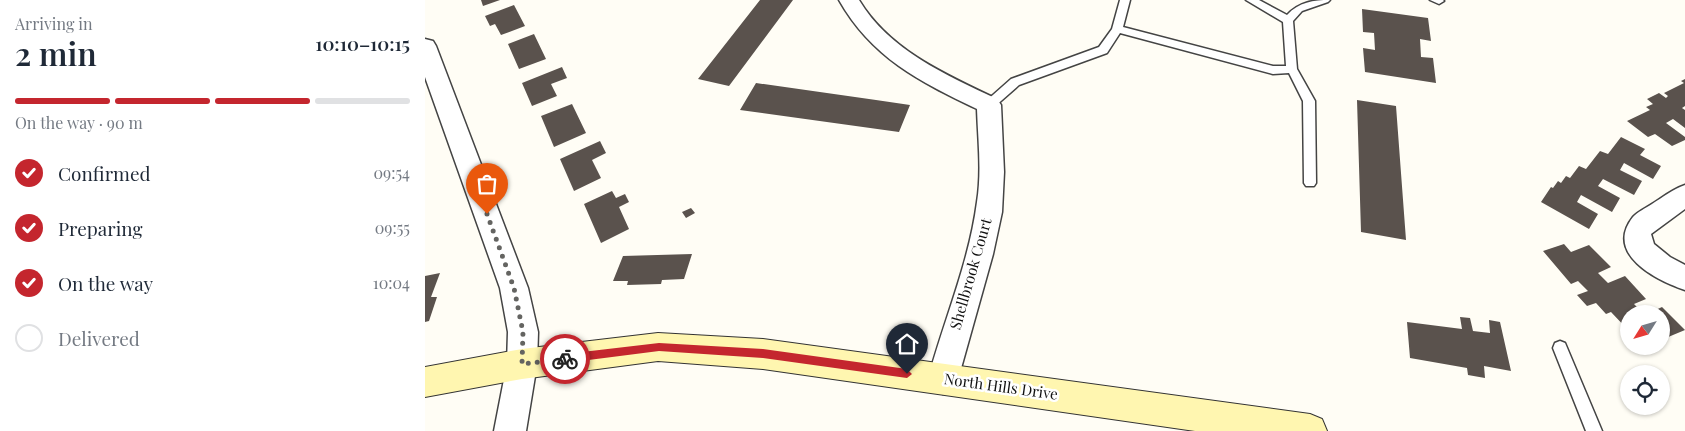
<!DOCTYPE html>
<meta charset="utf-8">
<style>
body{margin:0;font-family:"Playfair Display",serif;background:#f2f2f3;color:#1f2937;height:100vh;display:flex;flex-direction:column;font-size:19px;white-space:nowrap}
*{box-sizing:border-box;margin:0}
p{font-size:16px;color:#747a83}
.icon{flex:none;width:28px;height:28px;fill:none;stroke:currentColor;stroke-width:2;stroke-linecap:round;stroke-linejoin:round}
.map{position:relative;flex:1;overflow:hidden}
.details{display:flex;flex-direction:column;background:#fff;width:425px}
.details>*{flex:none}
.needle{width:32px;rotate:233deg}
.buttons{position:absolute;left:1195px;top:305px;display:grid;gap:10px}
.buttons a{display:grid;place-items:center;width:50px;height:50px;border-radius:50%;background:#fff;box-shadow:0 1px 4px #0004;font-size:25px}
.pin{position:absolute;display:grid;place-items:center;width:42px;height:42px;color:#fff;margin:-51px -21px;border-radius:50% 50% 50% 0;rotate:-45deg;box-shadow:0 0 5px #0007}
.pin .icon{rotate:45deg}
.courier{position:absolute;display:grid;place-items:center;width:50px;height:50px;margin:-25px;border:4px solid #c4262e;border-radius:50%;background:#fff;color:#222;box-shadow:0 1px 6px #0007}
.summary em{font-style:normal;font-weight:600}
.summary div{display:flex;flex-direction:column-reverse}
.summary{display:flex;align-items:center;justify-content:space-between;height:85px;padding:0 15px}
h1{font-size:32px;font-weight:600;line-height:38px}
.bar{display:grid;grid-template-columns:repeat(4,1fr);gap:8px 5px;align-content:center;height:60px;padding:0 15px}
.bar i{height:6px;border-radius:4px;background:#e0e1e3}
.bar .active{background:#c4262e}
.bar p{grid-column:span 4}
ol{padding:0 15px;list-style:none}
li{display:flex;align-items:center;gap:15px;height:55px}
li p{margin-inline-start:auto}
li .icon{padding:5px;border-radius:50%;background:#c4262e;color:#fff;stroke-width:4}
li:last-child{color:#747a83}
li i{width:28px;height:28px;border:2px solid #e0e1e3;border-radius:50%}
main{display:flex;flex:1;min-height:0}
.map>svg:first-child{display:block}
.building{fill:#5a524d}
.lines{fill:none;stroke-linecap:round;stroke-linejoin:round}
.service-casing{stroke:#444;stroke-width:3}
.minor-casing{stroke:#444;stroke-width:3}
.secondary-casing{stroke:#333;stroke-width:2}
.service{fill:#fff;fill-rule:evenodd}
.minor{fill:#fff;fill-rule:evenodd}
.secondary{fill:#fff6b0;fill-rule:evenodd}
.route{fill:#c4262e}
.done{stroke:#646461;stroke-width:5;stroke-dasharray:0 9}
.labels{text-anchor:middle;stroke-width:5;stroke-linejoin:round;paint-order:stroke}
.street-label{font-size:15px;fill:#111;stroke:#fff}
</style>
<main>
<section class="details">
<div class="summary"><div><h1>2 min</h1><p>Arriving in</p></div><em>10:10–10:15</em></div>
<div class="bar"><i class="active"></i><i class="active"></i><i class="active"></i><i></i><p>On the way · 90 m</p></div>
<ol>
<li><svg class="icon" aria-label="check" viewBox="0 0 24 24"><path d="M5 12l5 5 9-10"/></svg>Confirmed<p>09:54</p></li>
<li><svg class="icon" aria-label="check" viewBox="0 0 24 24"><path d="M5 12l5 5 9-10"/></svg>Preparing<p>09:55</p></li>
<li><svg class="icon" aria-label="check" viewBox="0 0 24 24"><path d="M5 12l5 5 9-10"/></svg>On the way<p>10:04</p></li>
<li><i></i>Delivered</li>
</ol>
</section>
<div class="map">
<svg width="1260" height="431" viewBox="0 0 1260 431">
<rect width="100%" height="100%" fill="#fffdf5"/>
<!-- building -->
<path class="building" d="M56 0H75L58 6Z
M335 0H368L304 86 273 79Z
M89 5 100 26 76 35 70 24 65 26 60 16Z
M937 9 1003 18 1006 41 995 39 996 57 1008 58 1011 83 940 72 938 48 950 50 949 33 938 32Z
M109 34 121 59 94 69 83 44Z
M137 67 142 78 126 84 132 96 107 106 97 83Z
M1260 79V106L1257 108 1260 110V128L1248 119 1241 123 1260 137V140L1247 146 1230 134 1223 137 1202 121 1225 110 1221 107 1228 104 1222 99 1234 93 1241 98 1243 96 1239 93 1259 83 1256 81Z
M331 83 451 100 485 105 474 132 315 110Z
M932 100 971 106 981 240 936 232Z
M147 104 161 133 129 147 116 116Z
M1196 137 1220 149 1215 155 1236 166 1228 179 1199 163 1195 170 1217 181 1209 195 1178 179 1173 186 1195 198 1187 212 1156 195 1152 202 1173 214 1164 229 1116 202 1126 187 1128 188 1133 181 1136 183 1141 176 1145 178 1154 166 1161 169 1175 151 1183 154Z
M175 141 181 153 167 160 176 178 149 191 135 159Z
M187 191 191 198 200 194 204 202 194 207 204 229 176 243 159 204Z
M266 208 270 213 261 218 257 212Z
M1139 244 1146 252 1164 245 1186 267 1173 273 1183 283 1200 276 1221 299 1209 304 1219 314H1204V331L1186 312 1181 314 1171 303 1162 306 1152 295 1163 291 1153 281 1146 284 1118 251Z
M267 254 259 279 237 280 236 284 202 285 203 281H188L198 256Z
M15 273 6 297H12L4 321 0 322V276Z
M1237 307 1260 330 1236 340V314H1222Z
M1035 317 1045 318 1048 331 1065 333 1064 320 1075 322 1086 371 1059 366 1060 378 1043 375 1042 368 985 358 982 322 1037 329Z"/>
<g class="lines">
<!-- service casing -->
<g class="service-casing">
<path id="service" d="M695 0H705L698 27 848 66H861L858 22 821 0H834L862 15C874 2 888 0 905 0L903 2 877 11 868 21 872 69 890 101 891 183 889 186H881L879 183 878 101 864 73 848 74 695 33 682 53 594 85 568 108H560L558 105 560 102 586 79 674 47 687 29Z
M1005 0H1018L1019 1 1014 4Z
M1135 341 1140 343 1177 431H1161L1128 348 1130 343Z"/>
</g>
<!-- minor casing -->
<g class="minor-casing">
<path id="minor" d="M414 0H434C464 50 521 75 572 99L576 105 579 172 577 212 568 254 533 379 529 389 518 394 507 389 503 379C519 320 544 263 552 202 557 171 553 140 552 109 494 81 447 58 414 0Z
M0 39 8 41 11 46 103 288 113 332 112 364 101 431H69L82 364 83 332 75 288 0 77Z
M1260 185V209L1226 234 1229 244 1245 257 1260 265V290C1231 280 1179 254 1208 217 1212 212 1221 208 1227 204 1238 197 1248 189 1260 185Z"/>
</g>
<!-- secondary casing -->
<g class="secondary-casing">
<path id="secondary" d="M233 333 338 339 885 414 897 419 902 431H770L338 369 233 361 97 379 0 397V367L97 349Z"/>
</g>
<!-- service -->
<use href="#service" class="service"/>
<!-- minor -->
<use href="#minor" class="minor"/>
<!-- secondary -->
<use href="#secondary" class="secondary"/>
</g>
<!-- route -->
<path class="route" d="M234 343 338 349 482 369 487 374 482 378 338 358 234 351 140 363 135 359 140 354Z"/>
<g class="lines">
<!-- done -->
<path class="done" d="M62 214 89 288 98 332 97 364 140 359"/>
</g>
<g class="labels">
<!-- street labels -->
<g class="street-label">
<text transform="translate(546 274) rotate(-74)" y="5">Shellbrook Court</text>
<text transform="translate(576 387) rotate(8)" y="5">North Hills Drive</text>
</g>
</g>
</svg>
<div class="buttons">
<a><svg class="needle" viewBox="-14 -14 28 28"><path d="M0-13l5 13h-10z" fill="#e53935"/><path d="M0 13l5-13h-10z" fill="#747a83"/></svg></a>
<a><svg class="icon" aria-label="locate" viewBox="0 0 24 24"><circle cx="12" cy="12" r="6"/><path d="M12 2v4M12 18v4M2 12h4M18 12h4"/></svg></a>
</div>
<div class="pin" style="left:62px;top:214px;background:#ea580c"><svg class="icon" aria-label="bag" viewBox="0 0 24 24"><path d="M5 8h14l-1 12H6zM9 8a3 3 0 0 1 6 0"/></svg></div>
<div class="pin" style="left:482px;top:374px;background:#1f2937"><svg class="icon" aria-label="home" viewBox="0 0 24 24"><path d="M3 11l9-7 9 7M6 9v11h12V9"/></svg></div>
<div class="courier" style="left:140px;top:359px"><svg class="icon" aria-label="bike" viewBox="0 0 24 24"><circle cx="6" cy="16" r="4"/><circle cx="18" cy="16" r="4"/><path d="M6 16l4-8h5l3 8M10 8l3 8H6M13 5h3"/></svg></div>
</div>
</main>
